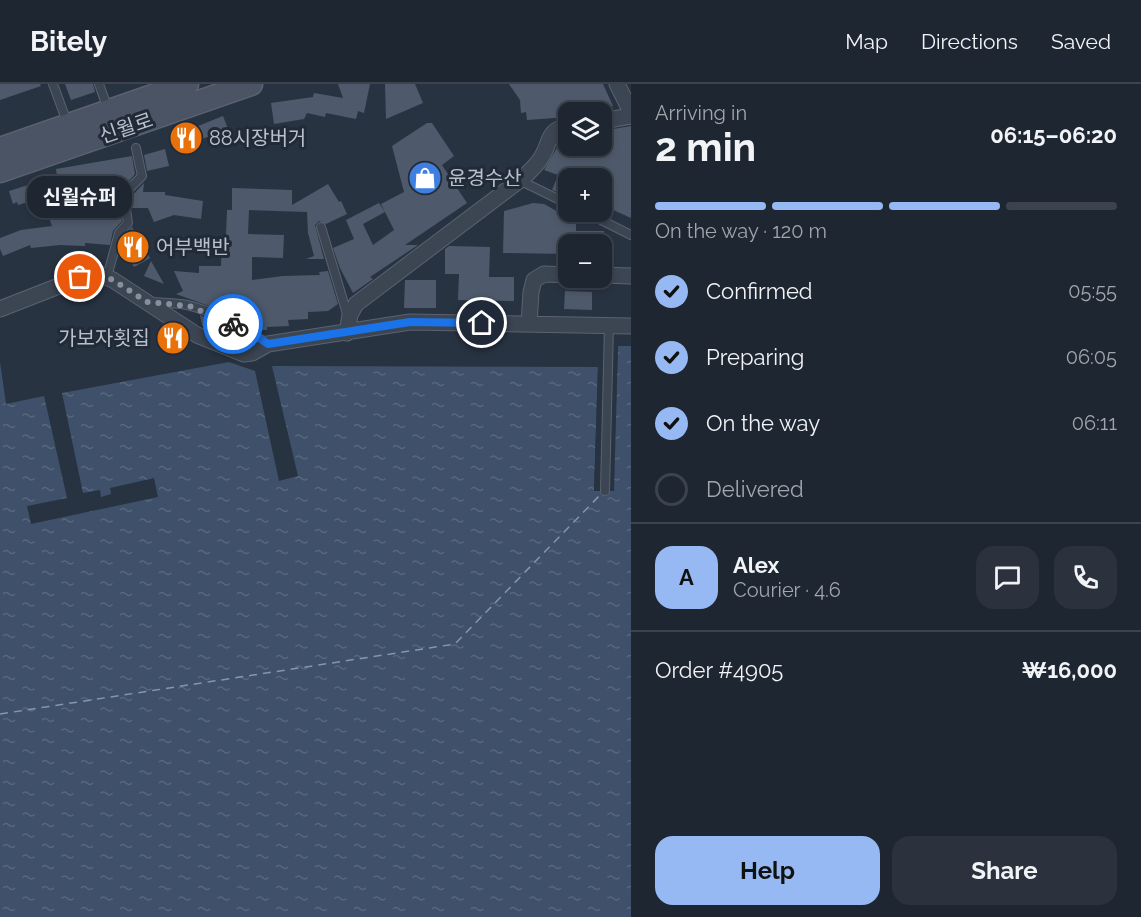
<!DOCTYPE html>
<meta charset="utf-8">
<style>
body{margin:0;font-family:Raleway,"Noto Sans KR",sans-serif;background:#2b323e;color:#f1f3f6;height:100vh;display:flex;flex-direction:column;font-size:22px;white-space:nowrap}
*{box-sizing:border-box;margin:0}
p{font-size:20px;color:#a1a5ac}
.icon{flex:none;width:33px;height:33px;fill:none;stroke:currentColor;stroke-width:2;stroke-linecap:round;stroke-linejoin:round}
.map{position:relative;flex:1;overflow:hidden}
.details{display:flex;flex-direction:column;background:#1e2632;width:510px}
.details>*{flex:none}
.buttons{position:absolute;left:558px;top:18px;display:grid;gap:12px}
.buttons a{display:grid;place-items:center;width:54px;height:54px;border-radius:12px;background:#1e2632;box-shadow:0 3px 9px #0003,0 0 0 2px #3c434d;font-size:30px}
.pin{position:absolute;display:grid;place-items:center;width:51px;height:51px;color:#fff;margin:-26px;border:3px solid #fff;border-radius:50%;box-shadow:0 2px 6px #0007}
.courier{position:absolute;display:grid;place-items:center;width:60px;height:60px;margin:-30px;border:4px solid #1a73e8;border-radius:50%;background:#fff;color:#222;box-shadow:0 2px 8px #0007}
.bubble{position:absolute;height:42px;border-radius:18px;background:#1e2632;box-shadow:0 3px 9px #0003,0 0 0 2px #3c434d;font-size:20px;font-weight:700;line-height:42px;text-align:center}
.headline em{font-style:normal;font-weight:700}
.headline div{display:flex;flex-direction:column-reverse}
.headline{display:flex;align-items:center;justify-content:space-between;height:102px;padding:0 24px}
h1{font-size:39px;font-weight:700;line-height:45px}
.bar{display:grid;grid-template-columns:repeat(4,1fr);gap:9px 6px;align-content:center;height:72px;padding:0 24px}
.bar i{height:8px;border-radius:4px;background:#3c434d}
.bar .active{background:#96b9f4}
.bar p{grid-column:span 4}
.line{display:flex;align-items:center;gap:15px;padding:0 24px;border-top:2px solid #3c434d}
.line div{flex:1}
.round{display:grid;place-items:center;flex:none;width:63px;height:63px;border-radius:18px;background:#2b323e}
ol{padding:0 24px;list-style:none}
li{display:flex;align-items:center;gap:18px;height:66px}
li p{margin-inline-start:auto}
li .icon{padding:6px;border-radius:50%;background:#96b9f4;color:#111;stroke-width:4}
li:last-child{color:#a1a5ac}
li i{width:33px;height:33px;border:3px solid #3c434d;border-radius:50%}
.cta{display:flex;gap:12px;margin-top:auto;padding:12px 24px}
.cta a{flex:1;height:69px;border-radius:18px;background:#96b9f4;color:#111;font-size:24px;font-weight:700;line-height:69px;text-align:center}
.cta a+a{background:#2b323e;color:#f1f3f6}
header{display:flex;align-items:center;gap:36px;box-sizing:border-box;height:84px;padding:0 30px;background:#1e2632;border-bottom:2px solid #3c434d}
header strong{font-size:28px}
nav{display:flex;gap:33px;margin-inline-start:auto;font-size:21px}
main{display:flex;flex:1;min-height:0}
.map>svg:first-child{display:block}
.water{fill:url(#water-ripples)}
.pier{fill:#283342}
.lines{fill:none;stroke-linecap:round;stroke-linejoin:round}
.ferry{stroke:#8296b2;stroke-width:1.5;stroke-dasharray:8 6;stroke-linecap:butt}
.building{fill:#4e5a6b}
.lane-casing{stroke:#5a636f;stroke-width:10}
.street-casing{stroke:#5a636f;stroke-width:17}
.secondary-casing{stroke:#5a636f;stroke-width:25}
.lane{stroke:#3c4552;stroke-width:8}
.street{stroke:#3c4552;stroke-width:15}
.secondary{stroke:#4b5464;stroke-width:22}
.done{stroke:#868f9c;stroke-width:6;stroke-dasharray:0 10.8}
.route{stroke:#1a73e8;stroke-width:8}
.labels{text-anchor:middle;stroke-width:6;stroke-linejoin:round;paint-order:stroke}
.street-label{font-size:20px;fill:#b9c0cc;stroke:#212a37}
.poi-label{font-size:20px;fill:#b9c0cc;stroke:#212a37;text-anchor:start}
</style>
<header>
<strong>Bitely</strong>
<nav><a>Map</a><a>Directions</a><a>Saved</a></nav>
</header>
<main>
<div class="map">
<svg width="631" height="833" viewBox="0 0 631 833">
<defs>
<pattern id="water-ripples" width="26" height="14" patternUnits="userSpaceOnUse" patternTransform="scale(1.5)"><rect width="26" height="14" fill="#3f506a"/><path d="M2 4q2-2 4 0t4 0M15 11q2-2 4 0t4 0" fill="none" stroke="#59677e"/></pattern>
</defs>
<rect width="100%" height="100%" fill="#283342"/>
<!-- water -->
<path class="water" d="M618 262H631V833H0V278L6 320 44 312 67 414 27 422 31 440 158 413 154 394 110 404 111 410 101 413 100 406 83 409 62 309 229 278 255 287 279 397 298 392 272 282 598 283 594 406 613 407Z"/>
<!-- pier -->
<path class="pier" d="M618 262 614 407H594L598 280 601 283 597 404H611L615 263Z"/>
<g class="lines">
<!-- ferry -->
<path class="ferry" d="M0 630 455 560 602 409"/>
</g>
<!-- building -->
<path class="building" d="M0 0H40L41 2 0 16Z
M65 0H93L95 8 71 16Z
M338 0H370L364 29 358 27 356 35 326 29 325 33 307 29 304 35 274 40 271 19 313 13 314 9 343 14Z
M385 0H415L423 19 386 35Z
M509 0H603L613 22 598 28H568V33L527 36 526 28 521 29 520 16Z
M223 32 228 45 181 63 176 51Z
M427 39H432L454 72 442 81 467 119 405 161H418L370 193 373 195 353 209 340 184 333 164 354 155 346 136 379 119 385 128 363 140 373 161 394 146 381 120 404 108 392 62Z
M631 42V134L602 121V94H568V112L552 106 558 91 544 86 562 55 568 52V62H602V53L607 52V46Z
M165 65 169 82 147 87 144 71Z
M132 72 135 90 128 98 127 96 120 98 119 92 72 101 83 130 98 128V130L120 126 122 137 113 147 110 161 85 159V162L60 161 31 164 30 161 3 172 0 165V154L21 146 52 142 42 114 18 121 17 118 13 120 9 107 57 92 56 85Z
M144 99 143 108H165V111L203 117 201 135 174 131 154 138 148 124H132L130 114Z
M328 100 339 118 341 117 347 130 326 140 319 137 315 141 324 175H306L314 172 308 149 307 128 249 126 248 150 284 151 283 174 252 173V196L283 192 320 191 319 188 328 187 338 220 328 227 308 228V235L288 236 289 242 267 243V246H258L220 226 176 210 183 207 174 187 199 189V182H221L222 151H226L227 126H232V104L292 106V121Z
M533 119 544 120 576 138V147H604V160H568V170L503 169 504 127Z
M132 143 150 174 134 183 122 162 124 152Z
M449 162 490 163 489 193H514V217L458 216 459 190H445V165Z
M151 177 164 200 144 192Z
M405 196H436V224H404Z
M565 207 592 208V226L564 225Z
M200 231 243 252 240 258 202 242Z"/>
<g class="lines">
<!-- lane casing -->
<g class="lane-casing">
<path id="lane" d="M53 0 67 38
M99 0 108 25
M519 96 568 120
M585 128 631 151
M321 143 348 233
M107 193 119 149 128 139 124 112 130 104 142 92 136 64
M153 218C164 219 176 219 187 221 211 226 248 246 268 260
M605 407 609 241"/>
</g>
<!-- street casing -->
<g class="street-casing">
<path id="street" d="M617 0 631 28
M602 37 631 32
M602 191 631 192
M0 225 87 191 99 190 113 196 197 251 244 270 252 269 268 260 410 238 631 242
M529 240 531 208 534 196 544 190 568 191
M347 249 350 231 356 220 524 93C530 87 537 81 541 74 551 59 546 46 568 42"/>
</g>
<!-- secondary casing -->
<g class="secondary-casing">
<path id="secondary" d="M0 65 187 0
M0 87 251 0"/>
</g>
<!-- lane -->
<use href="#lane" class="lane"/>
<!-- street -->
<use href="#street" class="street"/>
<!-- secondary -->
<use href="#secondary" class="secondary"/>
</g>
<g class="lines">
<!-- done -->
<path class="done" d="M80 193 99 190 113 196 147 218 189 222 233 240"/>
<!-- route -->
<path class="route" d="M233 240 249 247 268 260 410 238 482 239"/>
</g>
<!-- icons -->
<defs>
<g id="restaurant-disc" transform="scale(1.725)"><circle r="9.5" fill="#e8710a" stroke="#212a37"/><path d="M-5-6h1v4h1v-4h1v4h1v-4h1v5L-1.5 .5V6h-2V.5L-5-1ZM5-6V6H3V1.5H1.5Q1.5-4 5-6Z" fill="#fff"/></g>
<g id="shop-disc" transform="scale(1.725)"><circle r="9.5" fill="#3f7fe0" stroke="#212a37"/><path d="M-5-2.5h2.3a2.7 3.5 0 0 1 5.4 0H5L5.5 6h-11ZM-1.5-2.5h3a1.5 2.3 0 0 0-3 0Z" fill="#fff"/></g>
</defs>
<g fill-rule="evenodd">
<use href="#restaurant-disc" x="186" y="54"/>
<use href="#shop-disc" x="425" y="94"/>
<use href="#restaurant-disc" x="133" y="163"/>
<use href="#restaurant-disc" x="173" y="254"/>
</g>
<g class="labels">
<!-- street labels -->
<g class="street-label">
<text transform="translate(126 44) rotate(-19)" y="7">신월로</text>
</g>
<!-- poi labels -->
<g class="poi-label">
<text x="209" y="61">88시장버거</text>
<text x="448" y="101">윤경수산</text>
<text x="156" y="170">어부백반</text>
<text x="150" y="261" text-anchor="end">가보자횟집</text>
</g>
</g>
</svg>
<div class="buttons">
<a><svg class="icon" aria-label="layers" viewBox="0 0 24 24"><path d="M12 4l9 5-9 5-9-5zM3 14l9 5 9-5"/></svg></a>
<a>+</a>
<a>−</a>
</div>
<div class="pin" style="left:80px;top:193px;background:#ea580c"><svg class="icon" aria-label="bag" viewBox="0 0 24 24"><path d="M5 8h14l-1 12H6zM9 8a3 3 0 0 1 6 0"/></svg></div>
<div class="pin" style="left:482px;top:239px;background:#1f2937"><svg class="icon" aria-label="home" viewBox="0 0 24 24"><path d="M3 11l9-7 9 7M6 9v11h12V9"/></svg></div>
<div class="courier" style="left:233px;top:240px"><svg class="icon" aria-label="bike" viewBox="0 0 24 24"><circle cx="6" cy="16" r="4"/><circle cx="18" cy="16" r="4"/><path d="M6 16l4-8h5l3 8M10 8l3 8H6M13 5h3"/></svg></div>
<div class="bubble" style="left:27px;top:92px;width:105px">신월슈퍼</div>
</div>
<section class="details">
<div class="headline"><div><h1>2 min</h1><p>Arriving in</p></div><em>06:15–06:20</em></div>
<div class="bar"><i class="active"></i><i class="active"></i><i class="active"></i><i></i><p>On the way · 120 m</p></div>
<ol>
<li><svg class="icon" aria-label="check" viewBox="0 0 24 24"><path d="M5 12l5 5 9-10"/></svg>Confirmed<p>05:55</p></li>
<li><svg class="icon" aria-label="check" viewBox="0 0 24 24"><path d="M5 12l5 5 9-10"/></svg>Preparing<p>06:05</p></li>
<li><svg class="icon" aria-label="check" viewBox="0 0 24 24"><path d="M5 12l5 5 9-10"/></svg>On the way<p>06:11</p></li>
<li><i></i>Delivered</li>
</ol>
<div class="line" style="height:108px"><b class="round" style="background:#96b9f4;color:#111">A</b><div><b>Alex</b><p>Courier · 4.6</p></div><a class="round"><svg class="icon" aria-label="chat" viewBox="0 0 24 24"><path d="M4 5h16v11H9l-5 4z"/></svg></a><a class="round"><svg class="icon" aria-label="phone" viewBox="0 0 24 24"><path d="M5 4h4l2 5-3 2q2 4 5 5l2-3 5 2v4C11 20 4 13 5 4z"/></svg></a></div>
<div class="line" style="height:78px"><div>Order #4905</div><b>₩16,000</b></div>
<div class="cta"><a>Help</a><a>Share</a></div>
</section>
</main>
